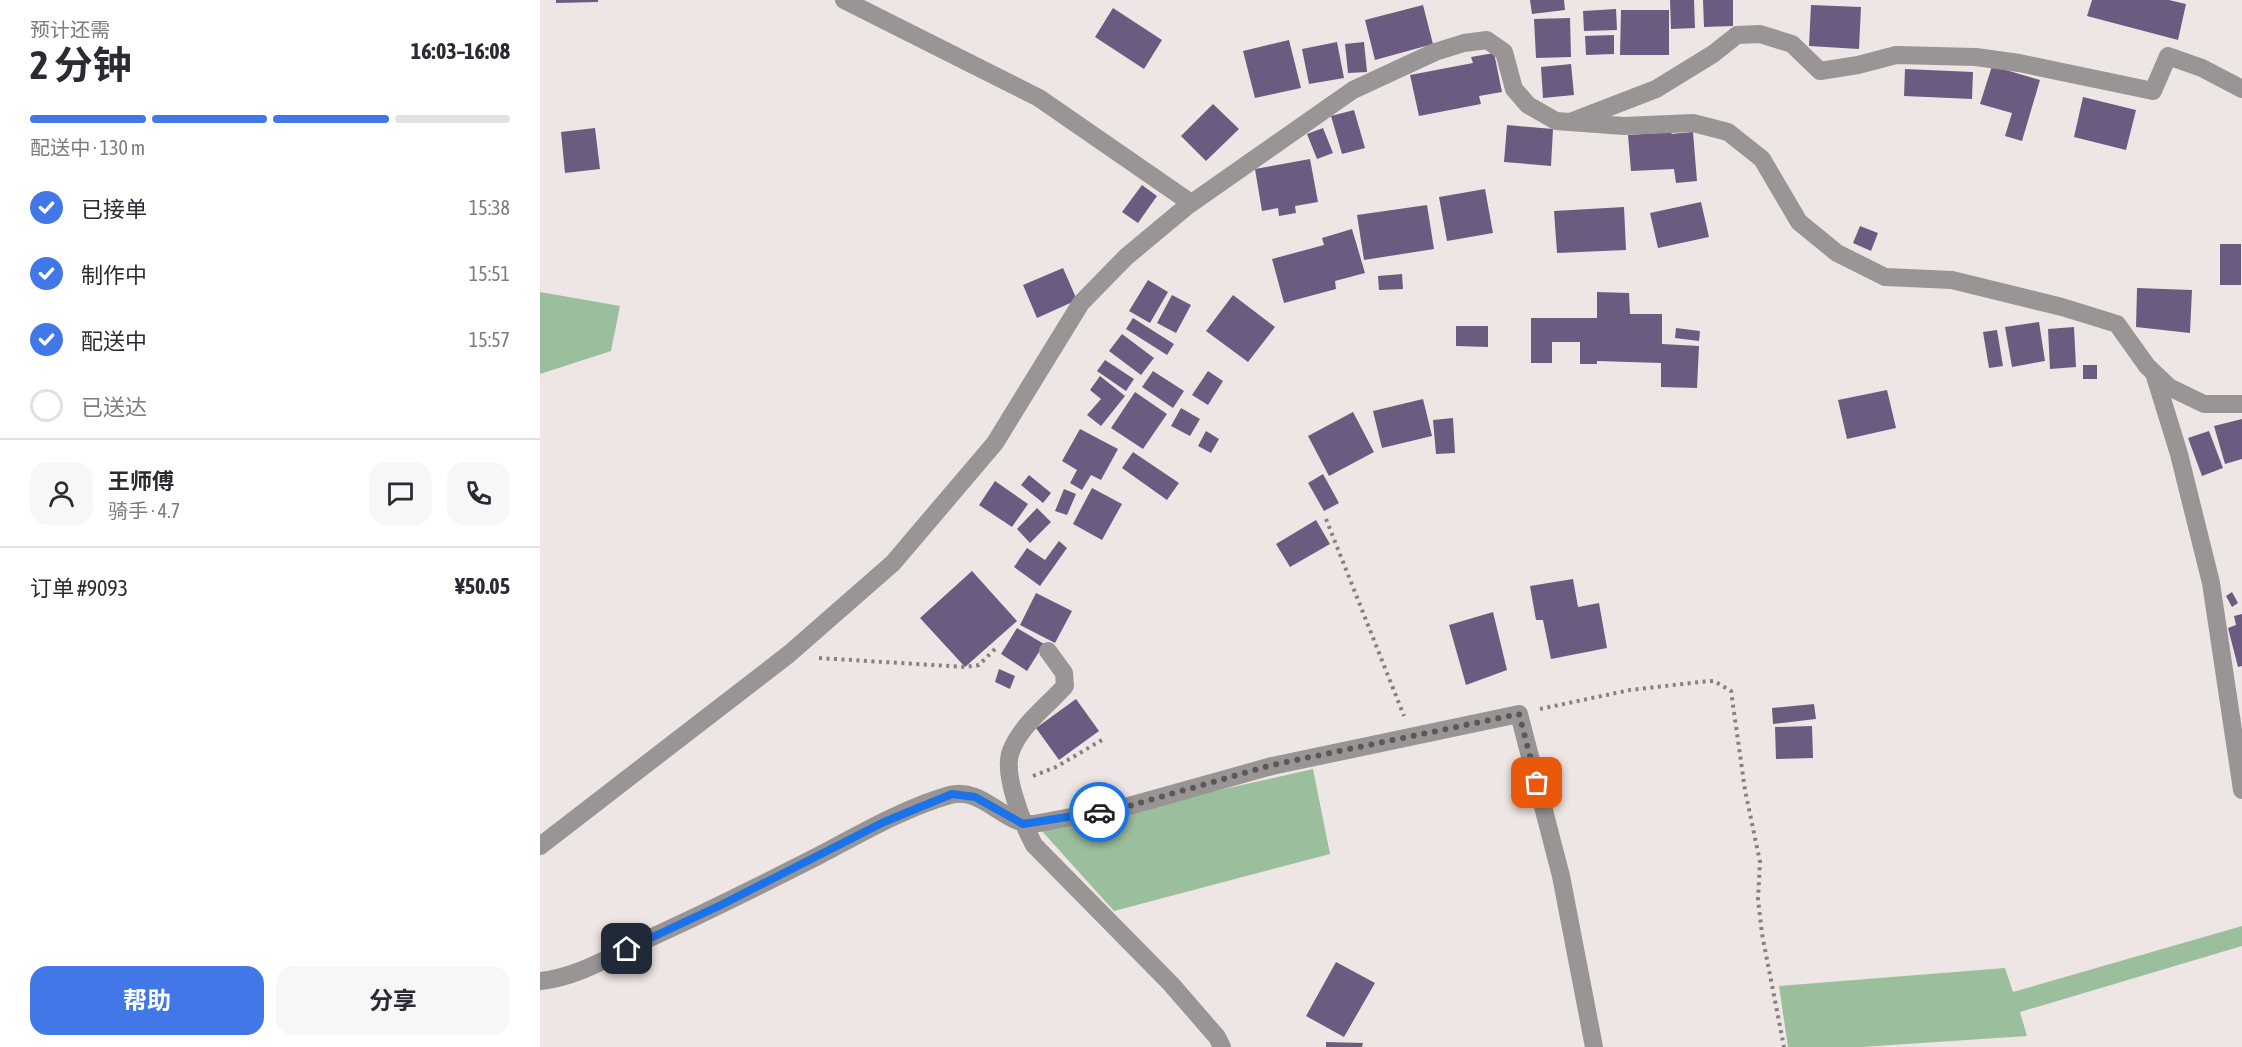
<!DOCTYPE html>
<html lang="zh">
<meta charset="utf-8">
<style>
body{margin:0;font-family:"Asap Condensed","Noto Sans SC",sans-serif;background:#f7f7f7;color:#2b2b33;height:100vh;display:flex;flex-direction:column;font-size:22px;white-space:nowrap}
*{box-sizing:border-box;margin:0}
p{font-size:20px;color:#7c7c81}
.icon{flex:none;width:33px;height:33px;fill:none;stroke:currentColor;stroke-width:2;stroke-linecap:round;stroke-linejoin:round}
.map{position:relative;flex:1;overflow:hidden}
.sheet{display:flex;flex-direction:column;background:#fff;width:540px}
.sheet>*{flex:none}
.pin{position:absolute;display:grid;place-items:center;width:51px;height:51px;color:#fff;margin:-26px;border-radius:12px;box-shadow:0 3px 9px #0006}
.courier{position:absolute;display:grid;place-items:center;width:60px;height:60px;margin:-30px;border:4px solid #1a73e8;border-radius:50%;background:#fff;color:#222;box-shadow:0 2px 8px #0007}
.overview em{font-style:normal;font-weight:700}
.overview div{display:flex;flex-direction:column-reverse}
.overview{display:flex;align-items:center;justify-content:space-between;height:102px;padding:0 30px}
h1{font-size:39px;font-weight:700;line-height:45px}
.bar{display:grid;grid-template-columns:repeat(4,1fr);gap:9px 6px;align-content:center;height:72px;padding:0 30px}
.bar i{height:8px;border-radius:4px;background:#e1e1e2}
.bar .on{background:#4277e8}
.bar p{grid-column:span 4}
.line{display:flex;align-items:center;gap:15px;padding:0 30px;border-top:2px solid #e1e1e2}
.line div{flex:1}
.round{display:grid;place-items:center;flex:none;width:63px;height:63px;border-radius:18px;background:#f7f7f7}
ol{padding:0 30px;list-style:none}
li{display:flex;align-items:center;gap:18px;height:66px}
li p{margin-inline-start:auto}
li .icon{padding:6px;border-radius:50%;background:#4277e8;color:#fff;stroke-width:4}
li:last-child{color:#7c7c81}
li i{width:33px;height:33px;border:3px solid #e1e1e2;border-radius:50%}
.action{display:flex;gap:12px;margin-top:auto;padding:12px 30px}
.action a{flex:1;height:69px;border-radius:18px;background:#4277e8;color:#fff;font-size:24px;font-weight:700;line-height:69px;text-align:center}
.action a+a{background:#f7f7f7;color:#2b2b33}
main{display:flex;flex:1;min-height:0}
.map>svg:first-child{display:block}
.forest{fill:#9bbf9c}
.building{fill:#6c5b81}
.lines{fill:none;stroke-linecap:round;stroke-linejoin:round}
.path{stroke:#86817f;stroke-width:4;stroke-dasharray:3 4.5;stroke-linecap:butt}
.minor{stroke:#989594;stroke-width:18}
.done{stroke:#5c5857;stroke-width:6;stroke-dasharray:0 10.8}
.route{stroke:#1a73e8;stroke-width:8}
</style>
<main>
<section class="sheet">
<div class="overview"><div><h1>2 分钟</h1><p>预计还需</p></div><em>16:03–16:08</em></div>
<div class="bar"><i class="on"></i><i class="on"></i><i class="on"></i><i></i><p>配送中 · 130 m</p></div>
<ol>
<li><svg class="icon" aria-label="check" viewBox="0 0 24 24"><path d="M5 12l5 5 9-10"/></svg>已接单<p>15:38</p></li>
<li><svg class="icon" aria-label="check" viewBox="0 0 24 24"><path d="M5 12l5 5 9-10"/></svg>制作中<p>15:51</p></li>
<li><svg class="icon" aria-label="check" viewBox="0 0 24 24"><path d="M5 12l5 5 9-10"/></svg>配送中<p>15:57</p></li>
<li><i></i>已送达</li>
</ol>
<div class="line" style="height:108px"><a class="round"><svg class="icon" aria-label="person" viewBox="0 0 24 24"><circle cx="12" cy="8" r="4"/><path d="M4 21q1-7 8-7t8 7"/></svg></a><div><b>王师傅</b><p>骑手 · 4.7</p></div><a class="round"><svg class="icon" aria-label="chat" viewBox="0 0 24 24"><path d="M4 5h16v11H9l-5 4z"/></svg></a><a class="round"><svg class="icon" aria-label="phone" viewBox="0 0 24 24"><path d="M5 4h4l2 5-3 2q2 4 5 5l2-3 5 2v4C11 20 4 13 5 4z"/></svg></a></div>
<div class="line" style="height:78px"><div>订单 #9093</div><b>¥50.05</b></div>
<div class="action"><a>帮助</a><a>分享</a></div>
</section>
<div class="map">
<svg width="1702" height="1047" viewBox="0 0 1702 1047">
<rect width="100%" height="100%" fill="#eee6e4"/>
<!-- forest -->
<path class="forest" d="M0 292 80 306 71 351 0 374Z
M773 769 790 854 574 911 501 830Z
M1702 926V946L1480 1012 1487 1036 1322 1047H1248L1239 986 1465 968 1473 992Z"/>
<!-- building -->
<path class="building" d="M16 0H58V2L16 3Z
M990 0H1024L1025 10 992 14Z
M1130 0H1154L1155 28 1131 29Z
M1163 0H1193V26L1164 27Z
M1552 0H1629L1646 4 1638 40 1547 16Z
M883 5 893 44 835 60 825 20Z
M1271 5 1321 7 1319 49 1269 46Z
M573 8 622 40 604 69 555 37Z
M1076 9 1077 30 1044 31 1043 11Z
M1081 10H1129V55H1080Z
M1030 18 1031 57 996 58 994 19Z
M1074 35V54L1046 55 1045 36Z
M749 40 761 88 715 98 703 51Z
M797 42 804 78 769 84 762 49Z
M824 42 827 72 808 73 805 44Z
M954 53 962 92 939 96 941 104 879 116 870 75 933 63 931 57Z
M1031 64 1034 95 1003 98 1001 67Z
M1452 66 1500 80 1482 141 1465 136 1472 113 1440 104Z
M1365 69 1433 72 1432 99 1364 96Z
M1543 97 1596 110 1586 150 1534 137Z
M673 104 699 129 666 161 641 136Z
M814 110 825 148 802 154 791 116Z
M967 125 1013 129 1011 166 964 162Z
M55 128 60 169 25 173 21 132Z
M783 128 793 153 777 159 767 134Z
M1133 132 1131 134 1153 132 1157 181 1136 183 1134 169 1091 171 1088 135Z
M770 159 778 202 755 206 756 213 739 216 738 208 722 211 715 169Z
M602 185 617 196 598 223 582 212Z
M945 189 953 233 907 241 899 197Z
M1161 202 1169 237 1118 248 1110 213Z
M887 205 894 249 824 260 817 215Z
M1084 207 1086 250 1017 253 1014 211Z
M1320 226 1338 233 1331 251 1313 243Z
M812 229 825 273 795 281 796 289 744 303 732 259 784 245 782 238Z
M1680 244H1701V285H1680Z
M523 268 537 300 497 318 483 285Z
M862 274 863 289 839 290 838 276Z
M608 280 628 292 610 323 589 311Z
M1597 288 1652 290 1650 333 1596 327Z
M1057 292 1089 293 1090 314H1122V344L1159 346 1157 388 1121 387V363L1057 361V364H1040V342H1012V363H991V318H1057Z
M632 295 651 305 636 333 617 323Z
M693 295 735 327 708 362 666 331Z
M593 318 634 344 627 355 586 329Z
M1499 322 1505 361 1472 367 1465 327Z
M916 326H948V347L916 346Z
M1534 327 1536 367 1510 369 1508 329Z
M1136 328 1160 331 1159 341 1135 338Z
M1457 330 1463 366 1449 368 1443 332Z
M582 334 614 358 601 375 569 351Z
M565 360 594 379 586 391 557 371Z
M1543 365H1557V379H1543Z
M613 371 644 391 633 408 602 387Z
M668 371 683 381 668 405 652 395Z
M560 376 585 396 561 426 547 415 561 399 550 390Z
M1347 390 1356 428 1307 439 1298 400Z
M595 392 627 414 603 449 571 428Z
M883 399 892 436 842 448 833 411Z
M641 408 660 419 650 436 631 426Z
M813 412 834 452 789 476 768 436Z
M913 418 915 453 896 454 893 420Z
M1702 419V459L1685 464 1674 426Z
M540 429 578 449 561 480 551 475 542 490 530 483 537 470 522 461Z
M666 431 679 439 671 453 658 446Z
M1669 431 1683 468 1662 476 1648 438Z
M593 452 639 483 627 500 582 468Z
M783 474 799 503 784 511 768 483Z
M489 475 511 493 503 503 481 485Z
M455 481 488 504 472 527 439 505Z
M552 488 582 504 562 540 533 524Z
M524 489 536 494 527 515 515 511Z
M497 508 511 522 490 543 477 529Z
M776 520 790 544 750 567 736 544Z
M519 541 527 548 500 586 474 567 487 548 505 560Z
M432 571 477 621 425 667 380 618Z
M1033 579 1038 607 1059 603 1067 648 1011 659 1003 620H996L990 586Z
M1692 592 1698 603 1692 607 1686 596Z
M496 593 532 611 515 643 480 625Z
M953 612 967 670 926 685 909 625Z
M1702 614V666L1698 667 1688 628 1696 625 1694 616Z
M477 628 504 644 487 671 461 654Z
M459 669 475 676 470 689 455 682Z
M536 699 559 731 519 760 496 728Z
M1274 704 1276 719 1233 724 1232 708Z
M1272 726 1273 758 1236 759 1235 727Z
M796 962 835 983 804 1037 766 1016Z
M786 1042 823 1043 822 1047H786Z"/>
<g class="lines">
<!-- path -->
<path class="path" d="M786 519 864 716
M279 658 425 667 439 665 458 646
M1000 709 1090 690 1160 682 1174 681 1191 691 1205 790 1220 862 1218 899 1222 934 1244 1047
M493 776 516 767 562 740"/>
<!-- minor -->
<path class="minor" d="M304 0 499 98 651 203
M1033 121 1116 89 1173 54 1197 35 1220 34 1252 44 1280 71 1318 65 1356 55 1436 57 1479 63 1613 91 1628 56 1662 68 1702 89
M1614 373 1639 454 1671 583 1702 790
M508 651 524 673 525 686C507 706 481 725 471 751 462 774 483 824 494 845L631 984 677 1037 682 1047
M0 846 249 654 353 563 455 443 541 303 586 257 646 207 813 90 895 52 924 43 947 40 964 52 974 89 988 105 1016 121 1084 126 1153 123 1188 132 1222 159 1259 222 1297 253 1345 277 1412 280 1522 307 1577 324 1607 366 1629 387 1664 404H1702
M0 981C35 978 70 957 101 942 161 915 219 886 278 856 320 834 364 808 410 795 442 786 464 825 494 824L589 806 732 766 979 714 1021 876 1054 1047"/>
</g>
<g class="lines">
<!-- done -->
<path class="done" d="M559 812 589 806 732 765 979 714 997 783"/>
<!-- route -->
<path class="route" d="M87 949 181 905 344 822 412 794 435 797 483 824 559 812"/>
</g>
</svg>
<div class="pin" style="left:997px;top:783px;background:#ea580c"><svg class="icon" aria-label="bag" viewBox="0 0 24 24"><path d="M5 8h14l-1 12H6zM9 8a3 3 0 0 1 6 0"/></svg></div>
<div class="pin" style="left:87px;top:949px;background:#1f2937"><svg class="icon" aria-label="home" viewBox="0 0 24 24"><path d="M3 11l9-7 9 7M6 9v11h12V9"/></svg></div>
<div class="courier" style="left:559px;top:812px"><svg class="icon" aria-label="car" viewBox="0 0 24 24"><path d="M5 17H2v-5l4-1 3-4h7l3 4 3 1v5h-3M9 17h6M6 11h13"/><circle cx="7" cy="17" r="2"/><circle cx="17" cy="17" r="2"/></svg></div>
</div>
</main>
